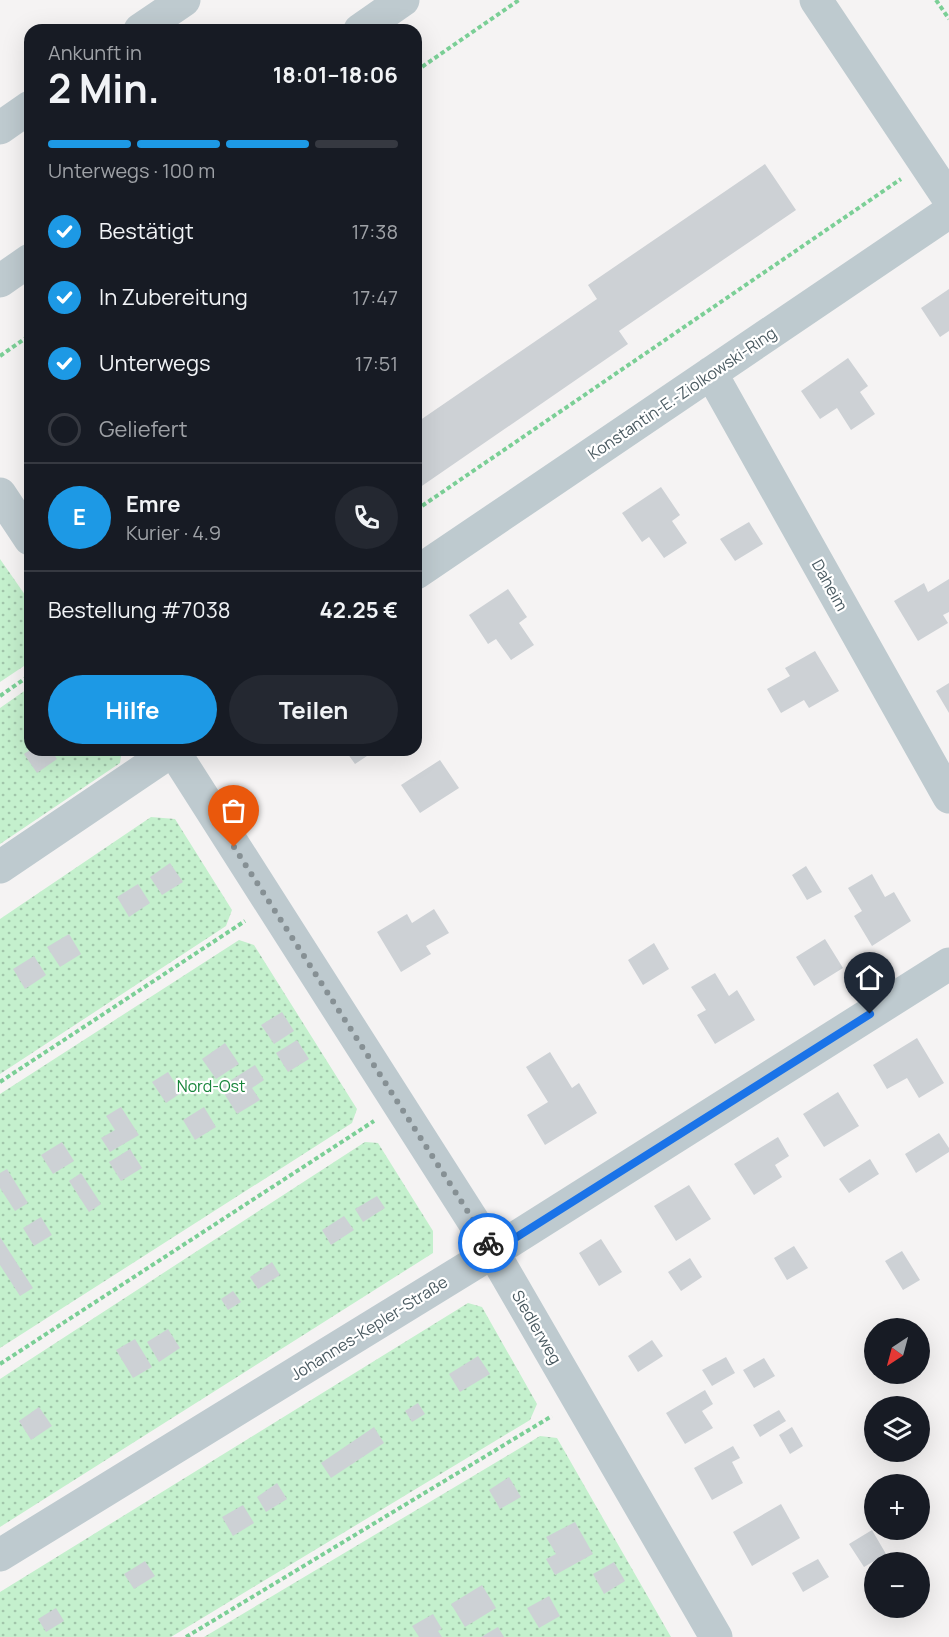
<!DOCTYPE html>
<html lang="de">
<meta charset="utf-8">
<style>
body{margin:0;font-family:Manrope,sans-serif;background:#242831;color:#f1f3f6;height:100vh;display:flex;flex-direction:column;font-size:22px;white-space:nowrap}
*{box-sizing:border-box;margin:0}
p{font-size:20px;color:#9ea1a6}
.icon{flex:none;width:33px;height:33px;fill:none;stroke:currentColor;stroke-width:2;stroke-linecap:round;stroke-linejoin:round}
.map{position:relative;flex:1;overflow:hidden}
.panel{position:absolute;left:24px;top:24px;width:398px;height:732px;display:flex;flex-direction:column;background:#171b24;border-radius:18px;box-shadow:0 6px 24px #0002}
.panel>*{flex:none}
.needle{width:39px;rotate:216deg}
.buttons{position:absolute;left:864px;top:1318px;display:grid;gap:12px}
.buttons a{display:grid;place-items:center;width:66px;height:66px;border-radius:50%;background:#171b24;box-shadow:0 6px 24px #0002;font-size:30px}
.pin{position:absolute;display:grid;place-items:center;width:51px;height:51px;color:#fff;margin:-62px -26px;border-radius:50% 50% 50% 0;rotate:-45deg;box-shadow:0 0 6px #0007}
.pin .icon{rotate:45deg}
.courier{position:absolute;display:grid;place-items:center;width:60px;height:60px;margin:-30px;border:4px solid #1a73e8;border-radius:50%;background:#fff;color:#222;box-shadow:0 2px 8px #0007}
.overview em{font-style:normal;font-weight:700}
.overview div{display:flex;flex-direction:column-reverse}
.overview{display:flex;align-items:center;justify-content:space-between;height:102px;padding:0 24px}
h1{font-size:39px;font-weight:700;line-height:45px}
.bar{display:grid;grid-template-columns:repeat(4,1fr);gap:9px 6px;align-content:center;height:72px;padding:0 24px}
.bar i{height:8px;border-radius:4px;background:#363941}
.bar .active{background:#1d99e5}
.bar p{grid-column:span 4}
.line{display:flex;align-items:center;gap:15px;padding:0 24px;border-top:2px solid #363941}
.line div{flex:1}
.round{display:grid;place-items:center;flex:none;width:63px;height:63px;border-radius:32px;background:#242831}
ol{padding:0 24px;list-style:none}
li{display:flex;align-items:center;gap:18px;height:66px}
li p{margin-inline-start:auto}
li .icon{padding:6px;border-radius:50%;background:#1d99e5;color:#fff;stroke-width:4}
li:last-child{color:#9ea1a6}
li i{width:33px;height:33px;border:3px solid #363941;border-radius:50%}
.cta{display:flex;gap:12px;margin-top:auto;padding:12px 24px}
.cta a{flex:1;height:69px;border-radius:36px;background:#1d99e5;color:#fff;font-size:24px;font-weight:700;line-height:69px;text-align:center}
.cta a+a{background:#242831;color:#f1f3f6}
.map>svg:first-child{display:block}
.garden{fill:url(#garden-dots)}
.building{fill:#cdd1d5}
.lines{fill:none;stroke-linecap:round;stroke-linejoin:round}
.path{stroke:#7bcf96;stroke-width:4;stroke-dasharray:4.5 3;stroke-linecap:butt}
.minor{stroke:#becacf;stroke-width:33}
.done{stroke:#869094;stroke-width:6;stroke-dasharray:0 10.8}
.route{stroke:#1a73e8;stroke-width:8}
.labels{text-anchor:middle;stroke-width:4.5;stroke-linejoin:round;paint-order:stroke}
.street-label{font-size:16px;fill:#4a5a61;stroke:#fff}
.park-label{font-size:16px;fill:#18853b;stroke:#fff}
</style>
<div class="map">
<svg width="949" height="1637" viewBox="0 0 949 1637">
<defs>
<pattern id="garden-dots" width="8" height="8" patternUnits="userSpaceOnUse" patternTransform="scale(1.5)"><rect width="8" height="8" fill="#c4f0cd"/><path d="M2 2h.1M6 6h.1" fill="none" stroke="#a1c5aa" stroke-width="1.8" stroke-linecap="round"/></pattern>
</defs>
<rect width="100%" height="100%" fill="#f5f3f3"/>
<!-- garden -->
<path class="garden" d="M0 559 30 602V662L0 682Z
M30 687V750H122L120 763 0 844V708Z
M151 817 175 819 232 910 226 926 0 1074V919Z
M239 940 254 945 357 1109 352 1123 0 1348V1094Z
M365 1142 378 1143 433 1231V1253L0 1527V1379Z
M468 1303 482 1307 537 1404 530 1420 171 1637H0V1592Z
M540 1436 557 1438 671 1637H204Z"/>
<!-- building -->
<path class="building" d="M765 164 796 210 619 331 628 344 416 490V423L597 299 588 285Z
M949 289V331L940 337 921 308Z
M848 358 868 386 860 392 875 414 851 430 837 408 820 419 801 391Z
M661 487 680 515 672 521 687 543 664 558 649 537 642 542 622 513Z
M749 522 763 544 735 561 720 539Z
M949 579V612L943 615 948 623 918 641 894 601 924 583 928 592Z
M508 589 527 617 519 623 534 645 511 660 496 639 488 644 469 615Z
M815 651 839 691 809 708 804 700 781 713 767 689 790 676 785 668Z
M949 683V713L936 691Z
M30 750H51L57 759 37 773 24 754Z
M345 750H376L355 764Z
M440 760 459 788 420 813 401 785Z
M170 863 183 882 162 895 150 877Z
M806 866 822 892 807 900 792 875Z
M872 874 885 897 894 892 911 921 872 946 854 916 862 911 848 888Z
M138 884 150 903 129 917 117 897Z
M434 909 449 933 426 946 431 954 401 972 377 932 407 914 412 923Z
M69 934 81 954 60 967 47 947Z
M825 939 843 968 814 986 796 957Z
M654 943 669 969 643 985 628 960Z
M34 956 46 975 25 989 13 969Z
M715 973 729 996 737 990 755 1020 715 1044 697 1015 706 1010 691 987Z
M282 1012 294 1031 274 1044 261 1025Z
M917 1038 944 1083 919 1098 907 1078 887 1089 873 1065Z
M297 1040 309 1059 288 1072 276 1053Z
M225 1043 239 1064 216 1079 202 1059Z
M550 1052 572 1088 579 1083 597 1113 545 1145 527 1115 548 1102 526 1067Z
M255 1065 264 1080 252 1088 260 1100 237 1114 220 1087Z
M168 1072 181 1093 166 1103 152 1082Z
M838 1092 859 1126 824 1147 803 1114Z
M121 1107 139 1135 110 1152 101 1138 115 1130 106 1116Z
M204 1107 216 1127 195 1140 183 1120Z
M939 1133 949 1148V1152L916 1173 905 1154Z
M778 1137 789 1156 775 1165 782 1177 754 1195 734 1164Z
M62 1142 74 1161 53 1174 41 1155Z
M130 1149 142 1168 121 1181 109 1162Z
M870 1159 879 1174 849 1193 839 1179Z
M7 1169 28 1203 15 1211 0 1188V1173Z
M81 1173 101 1204 89 1212 69 1181Z
M689 1185 711 1219 676 1241 654 1206Z
M377 1196 385 1208 363 1222 355 1209Z
M344 1216 354 1230 331 1245 322 1230Z
M41 1217 52 1235 34 1246 23 1228Z
M0 1237 33 1288 20 1296 0 1265Z
M601 1239 622 1272 599 1286 579 1253Z
M794 1246 808 1268 787 1280 774 1258Z
M902 1251 920 1280 903 1290 885 1261Z
M690 1258 702 1277 681 1291 668 1272Z
M272 1262 280 1275 258 1289 250 1277Z
M233 1291 241 1302 228 1310 221 1299Z
M168 1329 180 1348 159 1362 147 1342Z
M135 1339 152 1367 133 1378 116 1350Z
M652 1340 663 1356 638 1372 628 1356Z
M478 1356 490 1374 460 1392 449 1374Z
M726 1357 735 1373 712 1386 702 1370Z
M764 1358 775 1376 754 1388 743 1370Z
M705 1390 713 1404 702 1411 713 1428 685 1444 666 1413Z
M418 1403 425 1414 412 1422 405 1411Z
M39 1407 52 1426 31 1440 19 1421Z
M779 1410 786 1421 760 1437 753 1425Z
M374 1427 384 1443 331 1478 321 1463Z
M792 1427 803 1446 790 1454 779 1435Z
M733 1446 740 1458 732 1462 743 1483 712 1500 694 1468Z
M509 1477 521 1497 500 1509 489 1490Z
M277 1483 287 1499 266 1512 257 1497Z
M781 1504 800 1538 752 1566 733 1532Z
M243 1505 254 1523 233 1536 222 1517Z
M575 1522 593 1554 555 1575 546 1559 556 1554 546 1537Z
M872 1530 886 1554 864 1567 849 1544Z
M818 1559 829 1577 803 1592 792 1573Z
M145 1561 155 1576 134 1589 124 1574Z
M614 1562 625 1581 604 1594 593 1574Z
M482 1585 496 1608 465 1627 451 1604Z
M549 1596 560 1616 539 1628 527 1608Z
M56 1608 64 1621 46 1632 38 1619Z
M433 1614 442 1629 438 1631 442 1637H419L412 1626Z
M498 1627 504 1637H481Z"/>
<g class="lines">
<!-- path -->
<path class="path" d="M936 0 949 19
M416 71 519 0
M0 356 30 335
M416 510 901 179
M0 696 30 675
M0 1082 245 921
M0 1364 374 1121
M186 1637 552 1416"/>
<!-- minor -->
<path class="minor" d="M816 0 949 199
M140 30 184 0
M360 30 403 0
M0 128 30 107
M0 281 30 260
M711 373 949 797
M0 494 30 539
M416 573 949 212
M173 750 493 1252 716 1637
M0 867 173 750
M0 1555 493 1252 949 964"/>
</g>
<g class="lines">
<!-- done -->
<path class="done" d="M234 847 488 1243"/>
<!-- route -->
<path class="route" d="M488 1243 493 1252 870 1014"/>
</g>
<g class="labels">
<!-- street labels -->
<g class="street-label">
<text transform="translate(682 393) rotate(-34)" y="6">Konstantin-E.-Ziolkowski-Ring</text>
<text transform="translate(830 585) rotate(61)" y="6">Daheim</text>
<text transform="translate(537 1327) rotate(60)" y="6">Siedlerweg</text>
<text transform="translate(369 1328) rotate(-32)" y="6">Johannes-Kepler-Straße</text>
</g>
<!-- park labels -->
<g class="park-label">
<text x="211" y="1092">Nord-Ost</text>
</g>
</g>
</svg>
<div class="buttons">
<a><svg class="needle" viewBox="-14 -14 28 28"><path d="M0-13l5 13h-10z" fill="#e53935"/><path d="M0 13l5-13h-10z" fill="#9ea1a6"/></svg></a>
<a><svg class="icon" aria-label="layers" viewBox="0 0 24 24"><path d="M12 4l9 5-9 5-9-5zM3 14l9 5 9-5"/></svg></a>
<a>+</a>
<a>−</a>
</div>
<div class="pin" style="left:234px;top:847px;background:#ea580c"><svg class="icon" aria-label="bag" viewBox="0 0 24 24"><path d="M5 8h14l-1 12H6zM9 8a3 3 0 0 1 6 0"/></svg></div>
<div class="pin" style="left:870px;top:1014px;background:#1f2937"><svg class="icon" aria-label="home" viewBox="0 0 24 24"><path d="M3 11l9-7 9 7M6 9v11h12V9"/></svg></div>
<div class="courier" style="left:488px;top:1243px"><svg class="icon" aria-label="bike" viewBox="0 0 24 24"><circle cx="6" cy="16" r="4"/><circle cx="18" cy="16" r="4"/><path d="M6 16l4-8h5l3 8M10 8l3 8H6M13 5h3"/></svg></div>
<section class="panel">
<div class="overview"><div><h1>2 Min.</h1><p>Ankunft in</p></div><em>18:01–18:06</em></div>
<div class="bar"><i class="active"></i><i class="active"></i><i class="active"></i><i></i><p>Unterwegs · 100 m</p></div>
<ol>
<li><svg class="icon" aria-label="check" viewBox="0 0 24 24"><path d="M5 12l5 5 9-10"/></svg>Bestätigt<p>17:38</p></li>
<li><svg class="icon" aria-label="check" viewBox="0 0 24 24"><path d="M5 12l5 5 9-10"/></svg>In Zubereitung<p>17:47</p></li>
<li><svg class="icon" aria-label="check" viewBox="0 0 24 24"><path d="M5 12l5 5 9-10"/></svg>Unterwegs<p>17:51</p></li>
<li><i></i>Geliefert</li>
</ol>
<div class="line" style="height:108px"><b class="round" style="background:#1d99e5;color:#fff">E</b><div><b>Emre</b><p>Kurier · 4.9</p></div><a class="round"><svg class="icon" aria-label="phone" viewBox="0 0 24 24"><path d="M5 4h4l2 5-3 2q2 4 5 5l2-3 5 2v4C11 20 4 13 5 4z"/></svg></a></div>
<div class="line" style="height:78px"><div>Bestellung #7038</div><b>42.25 €</b></div>
<div class="cta"><a>Hilfe</a><a>Teilen</a></div>
</section>
</div>
